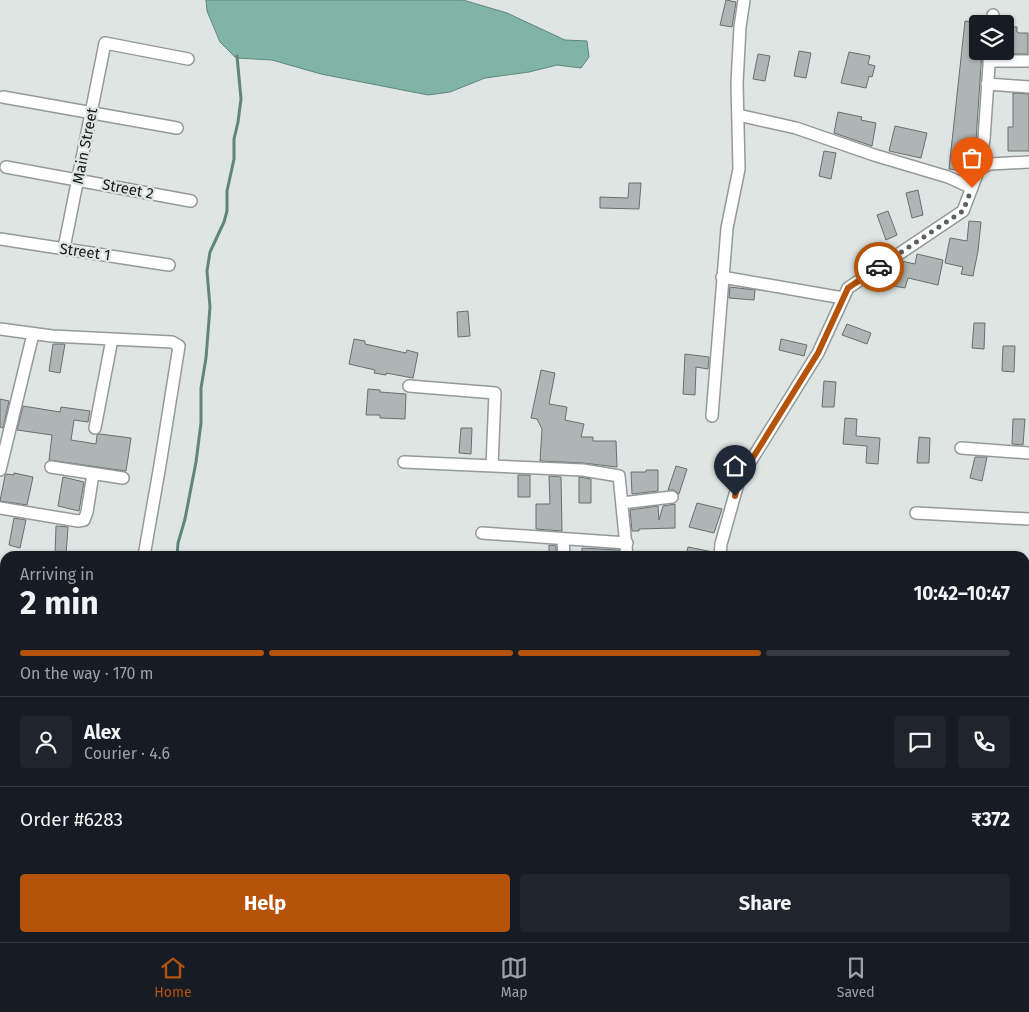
<!DOCTYPE html>
<meta charset="utf-8">
<style>
body{margin:0;font-family:"Fira Sans",sans-serif;background:#20242c;color:#f1f3f6;height:100vh;display:flex;flex-direction:column;font-size:19px;white-space:nowrap}
*{box-sizing:border-box;margin:0}
p{font-size:16px;color:#9ea1a6}
.icon{flex:none;width:28px;height:28px;fill:none;stroke:currentColor;stroke-width:2;stroke-linecap:round;stroke-linejoin:round}
.map{position:relative;flex:1;overflow:hidden}
.sheet{position:absolute;left:0px;top:551px;width:1030px;height:391px;display:flex;flex-direction:column;background:#171b24;border-radius:15px 15px 0 0;box-shadow:0 1px 4px #0004}
.sheet>*{flex:none}
.controls{position:absolute;left:969px;top:15px;display:grid;gap:10px}
.controls a{display:grid;place-items:center;width:45px;height:45px;border-radius:5px;background:#171b24;box-shadow:0 1px 4px #0004;font-size:25px}
.pin{position:absolute;display:grid;place-items:center;width:42px;height:42px;color:#fff;margin:-51px -21px;border-radius:50% 50% 50% 0;rotate:-45deg;box-shadow:0 0 5px #0007}
.pin .icon{rotate:45deg}
.courier{position:absolute;display:grid;place-items:center;width:50px;height:50px;margin:-25px;border:4px solid #b45309;border-radius:50%;background:#fff;color:#222;box-shadow:0 1px 6px #0007}
.headline em{font-style:normal;font-weight:700}
.headline div{display:flex;flex-direction:column-reverse}
.headline{display:flex;align-items:center;justify-content:space-between;height:85px;padding:0 20px}
h1{font-size:32px;font-weight:700;line-height:38px}
.bar{display:grid;grid-template-columns:repeat(4,1fr);gap:8px 5px;align-content:center;height:60px;padding:0 20px}
.bar i{height:6px;border-radius:4px;background:#363941}
.bar .active{background:#b45309}
.bar p{grid-column:span 4}
.line{display:flex;align-items:center;gap:12px;padding:0 20px;border-top:1px solid #363941}
.line div{flex:1}
.round{display:grid;place-items:center;flex:none;width:52px;height:52px;border-radius:5px;background:#20242c}
.primary-button{display:flex;gap:10px;margin-top:auto;padding:10px 20px}
.primary-button a{flex:1;height:58px;border-radius:5px;background:#b45309;color:#fff;font-size:20px;font-weight:700;line-height:58px;text-align:center}
.primary-button a+a{background:#20242c;color:#f1f3f6}
.menu{display:flex;justify-content:space-around;align-items:center;height:70px;border-top:1px solid #363941;background:#171b24;font-size:14px;color:#9ea1a6}
.menu a{display:grid;justify-items:center;gap:2px}
.menu .active{color:#b45309}
.map>svg:first-child{display:block}
.water{fill:#7fb4a7;stroke:#60867c}
.lines{fill:none;stroke-linecap:round;stroke-linejoin:round}
.stream{stroke:#60867c;stroke-width:3}
.building{fill:#afb5b4;stroke:#696f6d}
.street-casing{stroke:#949a99;stroke-width:14}
.secondary-casing{stroke:#949a99;stroke-width:19}
.primary-casing{stroke:#949a99;stroke-width:21}
.street{stroke:#fff;stroke-width:11}
.secondary{stroke:#fff;stroke-width:16}
.primary{stroke:#fff;stroke-width:19}
.rail{stroke:#686c6b;stroke-width:3;stroke-dasharray:9 9;stroke-linecap:butt}
.done{stroke:#5d6060;stroke-width:5;stroke-dasharray:0 9}
.route{stroke:#b45309;stroke-width:6}
.labels{text-anchor:middle;stroke-width:4.5;stroke-linejoin:round;paint-order:stroke}
.street-label{font-size:15px;fill:#171919;stroke:#dee5e3}
</style>
<div class="map">
<svg width="1029" height="942" viewBox="0 0 1029 942">
<rect width="100%" height="100%" fill="#dee5e3"/>
<!-- water -->
<path class="water" d="M206 0H463L507 13 565 40 587 41 589 57 581 68 557 65 529 72 485 78 450 92 428 95 321 74 272 60 236 58 220 42 207 11Z"/>
<g class="lines">
<!-- stream -->
<path class="stream" d="M177 556 178 543 185 519 196 462 201 423V388L206 358 210 307 207 271 210 252 224 222 227 211V191L234 159V139L238 122 241 99 237 56
M159 938V942"/>
</g>
<!-- building -->
<path class="building" d="M726 0 736 2 732 27 720 25Z
M965 21 978 23V51H982L976 140 970 172 949 169Z
M1005 26 1017 27V32L1019 33H1028V54H1005Z
M799 51 811 53 806 78 794 76Z
M849 52 870 56 868 64 875 66 872 77 869 76 866 88 841 83Z
M758 54 770 56 765 81 753 79Z
M1013 93 1029 94V151H1008V127H1013Z
M838 112 862 117 861 120 876 123 872 146 834 133Z
M895 126 927 133 921 158 889 151Z
M824 151 836 153 831 179 819 176Z
M629 183H641L639 209 600 208V197L628 198Z
M918 190 923 215 912 218 906 193Z
M888 211 897 235 886 240 877 215Z
M969 221 981 222 978 251 973 276 961 274 963 267 945 263 950 238 967 241Z
M917 254 943 260 938 285 908 278 905 288 894 286 899 263 901 261 915 264Z
M730 287 755 290 754 300 729 298Z
M468 311 470 336 458 337 457 312Z
M974 323H985L984 349 972 348Z
M847 324 871 333 867 344 842 335Z
M354 339 365 341V344L406 353 407 350 418 353 413 378 386 373V375L374 373 375 370 349 364Z
M781 339 807 345 804 356 779 350Z
M53 344H65L60 373 49 371Z
M1003 346H1015L1014 372 1002 371Z
M685 354 709 357 708 369 696 367 695 395 683 394Z
M541 370 555 373 549 404 567 407 565 420 584 424 581 437H593V441H616L617 467 583 463 540 461 542 429 537 419 531 418Z
M824 381 836 382 834 407H822Z
M368 389 380 390V392L406 394 405 419 380 418V415H366Z
M0 399 9 401 3 428 0 427Z
M23 406 60 412 61 407 90 411 88 422 74 420 71 440 96 444 97 435 100 434 131 438 126 471 49 460 52 435 17 430Z
M845 418 857 419 856 436 880 438 878 464 866 463 867 446 843 444Z
M1013 419H1025L1023 445 1012 444Z
M461 428H472L471 454 459 453Z
M919 437 930 438 929 463H917Z
M975 457H987L982 481 970 478Z
M676 466 687 469 679 494 674 490H668Z
M646 470H658V491L632 494 631 472H646Z
M14 473 33 477 27 505 0 501 5 476 6 474 14 475Z
M518 475H530V497H518Z
M549 476 561 477 562 531 536 529V504H550Z
M63 477 84 482 79 511 58 506Z
M579 477 591 479V503H579Z
M697 503 722 509 714 533 689 527Z
M675 504V528L639 529V531H632L630 510 658 506 659 520 663 506Z
M14 518 26 520 20 548 9 545Z
M56 526 68 527 66 556 55 555Z
M549 545 556 546V556H549Z
M688 547 713 552V556H686Z
M582 548 619 550V556H582Z"/>
<g class="lines">
<!-- street casing -->
<g class="street-casing">
<path id="street" d="M992 24 993 15
M989 61H1029
M987 84 1029 87
M3 97 177 128
M738 115 796 128 874 155 948 177 972 188
M6 167 191 201
M979 169 984 139 990 51
M0 239 169 265
M64 248 105 43 188 59
M722 277 843 298
M0 329 52 336 172 342 179 346 160 465 144 556
M409 386 495 393 492 466
M712 416 727 228 739 169 737 83 740 27 744 0
M95 428 112 339
M961 448 1029 453
M404 462 583 470 619 476 627 556
M51 467 123 478
M0 470 33 334
M622 503 672 497
M0 508 78 521 84 520 87 512 93 474
M916 513 1029 519
M482 533 627 543
M563 539 564 556
M720 556 721 544 739 480 818 353 848 288 963 211 979 169 990 164 1029 162
M1025 639H1029
M0 932H5
M167 938H171
M235 938 237 942
M586 938V942
M271 942 284 938
M671 942 672 938"/>
</g>
<!-- secondary casing -->
<g class="secondary-casing">
<path id="secondary" d="M922 942 929 938"/>
</g>
<!-- primary casing -->
<g class="primary-casing">
<path id="primary" d="M1025 878 1029 875"/>
</g>
<!-- street -->
<use href="#street" class="street"/>
<!-- secondary -->
<use href="#secondary" class="secondary"/>
<!-- primary -->
<use href="#primary" class="primary"/>
<!-- rail -->
<path class="rail" d="M1025 767 1029 766
M408 942 417 938
M424 942 433 938"/>
</g>
<g class="lines">
<!-- done -->
<path class="done" d="M879 267 963 211 972 188"/>
<!-- route -->
<path class="route" d="M735 496 739 480 818 353 848 288 879 267"/>
</g>
<g class="labels">
<!-- street labels -->
<g class="street-label">
<text transform="translate(85 146) rotate(-79)" y="5">Main Street</text>
<text transform="translate(128 189) rotate(11)" y="5">Street 2</text>
<text transform="translate(85 252) rotate(8)" y="5">Street 1</text>
</g>
</g>
</svg>
<div class="controls">
<a><svg class="icon" aria-label="layers" viewBox="0 0 24 24"><path d="M12 4l9 5-9 5-9-5zM3 14l9 5 9-5"/></svg></a>
</div>
<div class="pin" style="left:972px;top:188px;background:#ea580c"><svg class="icon" aria-label="bag" viewBox="0 0 24 24"><path d="M5 8h14l-1 12H6zM9 8a3 3 0 0 1 6 0"/></svg></div>
<div class="pin" style="left:735px;top:496px;background:#1f2937"><svg class="icon" aria-label="home" viewBox="0 0 24 24"><path d="M3 11l9-7 9 7M6 9v11h12V9"/></svg></div>
<div class="courier" style="left:879px;top:267px"><svg class="icon" aria-label="car" viewBox="0 0 24 24"><path d="M5 17H2v-5l4-1 3-4h7l3 4 3 1v5h-3M9 17h6M6 11h13"/><circle cx="7" cy="17" r="2"/><circle cx="17" cy="17" r="2"/></svg></div>
<section class="sheet">
<div class="headline"><div><h1>2 min</h1><p>Arriving in</p></div><em>10:42–10:47</em></div>
<div class="bar"><i class="active"></i><i class="active"></i><i class="active"></i><i></i><p>On the way · 170 m</p></div>
<div class="line" style="height:90px"><a class="round"><svg class="icon" aria-label="person" viewBox="0 0 24 24"><circle cx="12" cy="8" r="4"/><path d="M4 21q1-7 8-7t8 7"/></svg></a><div><b>Alex</b><p>Courier · 4.6</p></div><a class="round"><svg class="icon" aria-label="chat" viewBox="0 0 24 24"><path d="M4 5h16v11H9l-5 4z"/></svg></a><a class="round"><svg class="icon" aria-label="phone" viewBox="0 0 24 24"><path d="M5 4h4l2 5-3 2q2 4 5 5l2-3 5 2v4C11 20 4 13 5 4z"/></svg></a></div>
<div class="line" style="height:65px"><div>Order #6283</div><b>₹372</b></div>
<div class="primary-button"><a>Help</a><a>Share</a></div>
</section>
</div>
<nav class="menu">
<a class="active"><svg class="icon" aria-label="home" viewBox="0 0 24 24"><path d="M3 11l9-7 9 7M6 9v11h12V9"/></svg>Home</a>
<a><svg class="icon" aria-label="map" viewBox="0 0 24 24"><path d="M3 6l6-2 6 2 6-2v14l-6 2-6-2-6 2zM9 4v14M15 6v14"/></svg>Map</a>
<a><svg class="icon" aria-label="saved" viewBox="0 0 24 24"><path d="M7 4h10v16l-5-4-5 4z"/></svg>Saved</a>
</nav>
